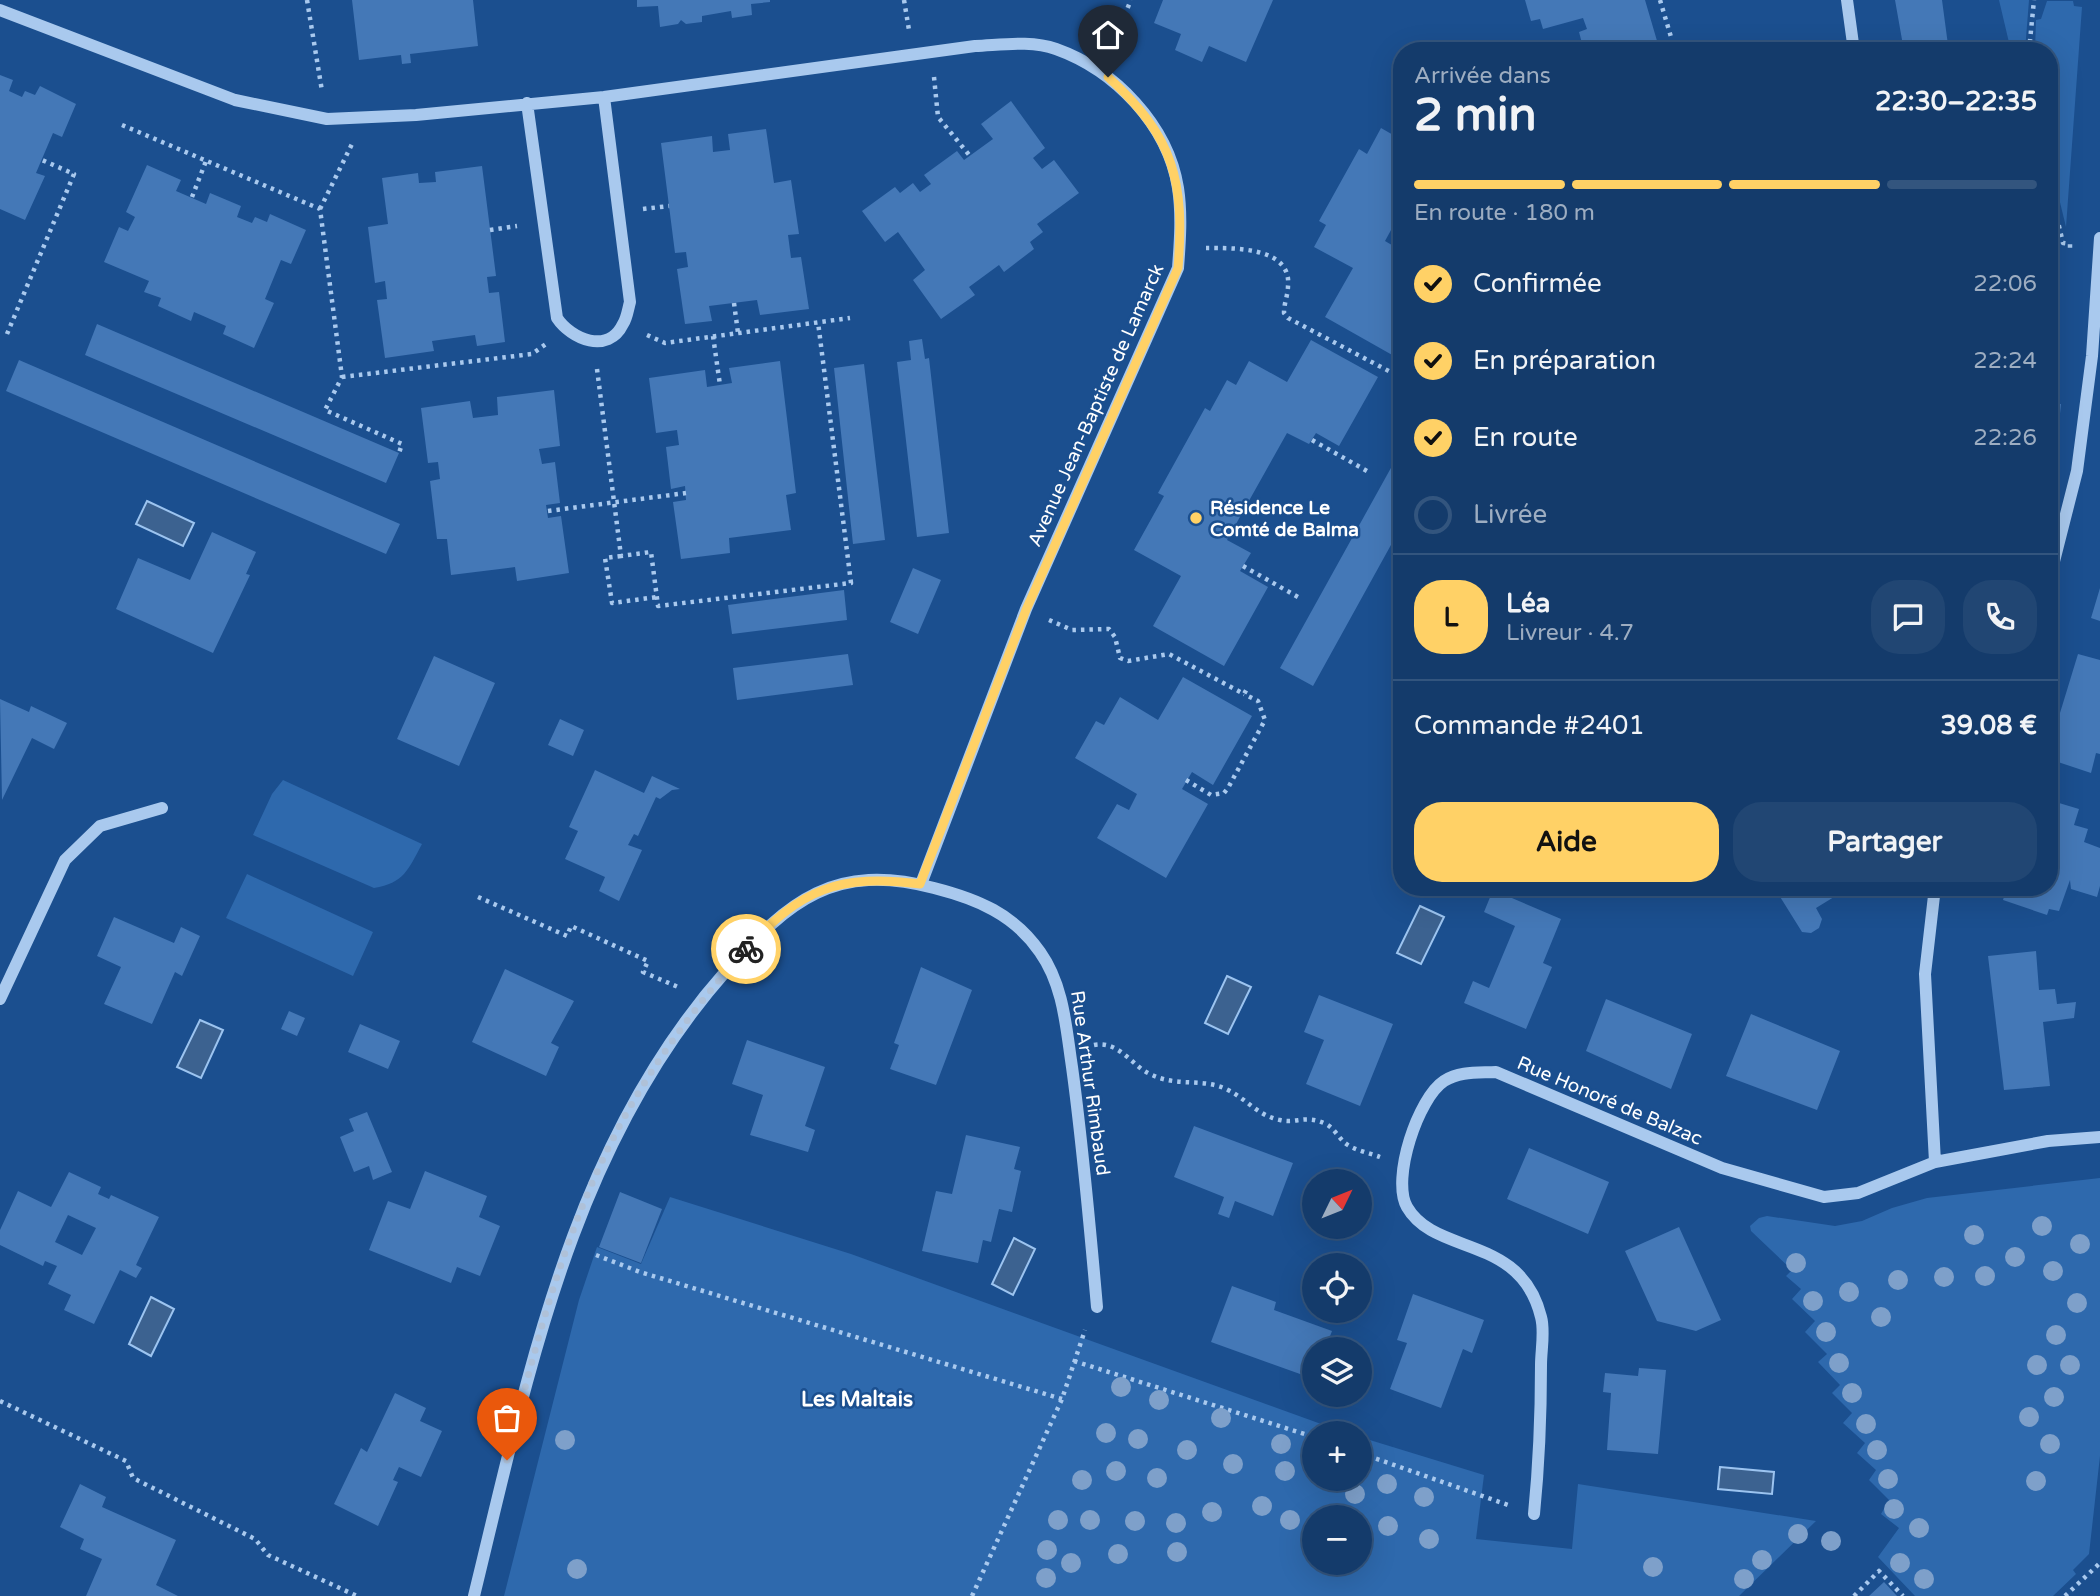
<!DOCTYPE html>
<html lang="fr">
<meta charset="utf-8">
<style>
body{margin:0;font-family:"Varela Round",sans-serif;background:#214673;color:#f1f3f6;height:100vh;display:flex;flex-direction:column;font-size:26px;white-space:nowrap}
*{box-sizing:border-box;margin:0}
p{font-size:23px;color:#9dadc1}
.icon{flex:none;width:38px;height:38px;fill:none;stroke:currentColor;stroke-width:2;stroke-linecap:round;stroke-linejoin:round}
.map{position:relative;flex:1;overflow:hidden}
.side{position:absolute;left:1393px;top:42px;width:665px;height:854px;display:flex;flex-direction:column;background:#143b6b;border-radius:28px;box-shadow:0 7px 28px #0002,0 0 0 2px #33557e}
.side>*{flex:none}
.needle{width:46px;rotate:47deg}
.fabs{position:absolute;left:1302px;top:1169px;display:grid;gap:14px}
.fabs a{display:grid;place-items:center;width:70px;height:70px;border-radius:50%;background:#143b6b;box-shadow:0 7px 28px #0002,0 0 0 2px #33557e;font-size:35px}
.pin{position:absolute;display:grid;place-items:center;width:60px;height:60px;color:#fff;margin:-72px -30px;border-radius:50% 50% 50% 0;rotate:-45deg;box-shadow:0 0 7px #0007}
.pin .icon{rotate:45deg}
.courier{position:absolute;display:grid;place-items:center;width:70px;height:70px;margin:-35px;border:5px solid #ffd166;border-radius:50%;background:#fff;color:#222;box-shadow:0 2px 9px #0007}
.overview em{font-style:normal;font-weight:800}
.overview div{display:flex;flex-direction:column-reverse}
.overview{display:flex;align-items:center;justify-content:space-between;height:119px;padding:0 21px}
h1{font-size:46px;font-weight:800;line-height:52px}
.bar{display:grid;grid-template-columns:repeat(4,1fr);gap:10px 7px;align-content:center;height:84px;padding:0 21px}
.bar i{height:9px;border-radius:5px;background:#33557e}
.bar .active{background:#ffd166}
.bar p{grid-column:span 4}
.line{display:flex;align-items:center;gap:18px;padding:0 21px;border-top:2px solid #33557e}
.line div{flex:1}
.round{display:grid;place-items:center;flex:none;width:74px;height:74px;border-radius:28px;background:#214673}
ol{padding:0 21px;list-style:none}
li{display:flex;align-items:center;gap:21px;height:77px}
li p{margin-inline-start:auto}
li .icon{padding:7px;border-radius:50%;background:#ffd166;color:#111;stroke-width:4}
li:last-child{color:#9dadc1}
li i{width:38px;height:38px;border:4px solid #33557e;border-radius:50%}
.button{display:flex;gap:14px;margin-top:auto;padding:14px 21px}
.button a{flex:1;height:80px;border-radius:28px;background:#ffd166;color:#111;font-size:28px;font-weight:800;line-height:80px;text-align:center}
.button a+a{background:#214673;color:#f1f3f6}
.map>svg:first-child{display:block}
.green{fill:#2e69ad;fill-rule:evenodd}
.water{fill:#3c6290;stroke:#9cc4f0;stroke-width:2}
.building{fill:#4478b7;fill-rule:evenodd}
.lines{fill:none;stroke-linecap:round;stroke-linejoin:round}
.path{stroke:#a9c9ee;stroke-width:4.5;stroke-dasharray:3.5 5;stroke-linecap:butt}
.minor{stroke:#a9c9ee;stroke-width:12}
.tree{fill:#7ea0ca}
.done{stroke:#afc1d8;stroke-width:7;stroke-dasharray:0 12.6}
.route{stroke:#ffd166;stroke-width:9}
.poi-dot{fill:#ffd166;stroke:#1b4f8f;stroke-width:2.5}
.labels{text-anchor:middle;stroke-width:5;stroke-linejoin:round;paint-order:stroke}
.street-label{font-size:19px;fill:#fff;stroke:#1b4f8f}
.poi-label{font-size:19px;font-weight:bold;fill:#fff;stroke:#1b4f8f;text-anchor:start}
.neighbourhood-label{font-size:21px;font-weight:bold;fill:#fff;stroke:#1b4f8f}
</style>
<div class="map">
<svg width="2100" height="1596" viewBox="0 0 2100 1596">
<rect width="100%" height="100%" fill="#1b4f8f"/>
<!-- green -->
<path class="green" d="M1999 0H2029L2025 51H2011Z
M2047 1H2073L2074 6 2082 7 2066 227 2049 157V51H2035L2036 20 2041 19Z
M283 780 422 844C408 870 404 883 374 888L253 835 272 794Z
M247 874 373 932 353 976 226 918Z
M2100 1178V1456L2089 1554 2073 1570 2076 1574 2053 1596H1915L1878 1557 1899 1528 1881 1514 1889 1500 1869 1480 1876 1470 1857 1453 1865 1443 1843 1423 1852 1413 1832 1393 1840 1385 1818 1362 1827 1354 1805 1332 1815 1321 1792 1299 1801 1289 1786 1276 1792 1270 1751 1231 1750 1226 1759 1218 1767 1216 1835 1226 1862 1221 1892 1208 1927 1198Z
M670 1197 851 1254 1346 1433H1314V1479H1360V1437L1484 1475 1476 1539 1572 1549 1578 1484 1816 1521 1739 1596H504L579 1300 597 1247 641 1264ZM1360 1517V1563H1314V1517Z"/>
<!-- water -->
<path class="water" d="M147 501 194 523 183 546 136 524Z
M1420 906 1444 917 1421 964 1397 953Z
M1227 976 1251 987 1228 1034 1205 1023Z
M200 1020 223 1030 201 1078 177 1067Z
M1014 1238 1035 1249 1013 1295 992 1284Z
M151 1297 174 1309 151 1356 129 1344Z
M1720 1467 1774 1472 1772 1494 1718 1489Z"/>
<!-- building -->
<path class="building" d="M352 0H473L478 46 410 54 411 63 402 64 401 55 359 60Z
M637 0H770V2L751 4 752 15 732 18 731 11 702 16V22L686 24 681 20 678 24 660 27 658 6 637 7Z
M1163 0H1273L1246 62 1209 46 1202 62 1175 50 1181 34 1154 23Z
M1525 0H1645L1660 51H1584L1579 32 1587 29 1583 18 1543 29 1540 19 1531 21Z
M1895 0H1942L1948 45 1962 43 1964 51H1904Z
M0 75 13 80 9 91 22 97 25 91 35 95 40 86 76 104 62 137 53 133 36 173 45 176 25 220 0 209Z
M1011 101 1045 148 1033 158 1042 169 1054 160 1079 193 1037 224 1043 232 1030 242 1034 249 1004 272 999 265 969 287 975 295 941 319 913 280 925 270 898 232 885 242 862 211 895 187 900 193 913 183 920 192 931 184 924 175 957 151 964 160 993 139 981 124Z
M1381 128 1402 140V210L1385 241 1402 251V342L1394 356 1325 317 1353 268 1314 247 1326 225 1319 221 1359 149 1367 154Z
M766 129 774 183 791 180 799 234 788 235 791 258 801 257 809 309 760 315 757 300 709 306 712 321 685 324 677 269 688 267 686 252 675 253 661 143 712 136 713 152 730 150 728 134Z
M147 165 181 180 176 191 206 204 210 193 241 206 237 217 252 223 255 217 267 222 270 214 306 230 291 264 281 260 265 299 274 303 254 348 223 334 226 326 194 312 191 321 158 306 161 298 144 292 149 281 104 262 119 227 128 231 135 217 126 212Z
M482 166 496 276 487 277 489 293 499 292 505 342 477 346 475 335 432 341 434 351 385 358 377 300 387 299 385 281 375 283 368 227 388 224 382 178 418 173 419 183 436 182 435 172Z
M97 324 399 453 386 483 85 355Z
M922 339 925 359 929 358 949 533 917 537 897 362 911 360 909 341Z
M1311 340 1378 377 1339 446 1316 433 1309 444 1287 433 1227 540 1251 553 1240 571 1268 587 1224 666 1153 626 1181 576 1134 550 1164 496 1158 493 1205 408 1210 411 1227 380 1236 385 1249 361 1287 382Z
M19 360 400 524 386 554 6 391Z
M780 361 796 493 786 495 791 530 729 538 730 553 681 559 673 502 686 500 685 486 671 489 666 447 679 445 677 430 656 433 649 378 705 370 707 387 732 383 729 368Z
M864 364 885 540 853 544 834 368Z
M554 390 560 446 539 449 542 464 555 462 560 503 546 505 548 518 561 516 569 573 517 581 515 567 451 575 447 539H437L430 481 440 479 438 462 428 463 421 408 470 401 473 418 498 415 497 397Z
M2061 404 2056 452 2049 453V405Z
M1402 448V525L1313 686 1280 668Z
M212 532 256 552 246 574 250 575 213 653 116 609 138 558 190 580Z
M913 568 941 580 918 634 890 622Z
M2100 588V621L2091 618Z
M844 590 847 620 732 634 728 605Z
M848 654 853 685 737 700 733 668Z
M2078 654 2100 660V754L2096 753 2091 773 2049 759V749Z
M434 656 495 683 459 766 397 739Z
M1183 677 1252 716 1213 785 1192 772 1182 789 1208 804 1166 878 1097 838 1117 804 1129 810 1137 794 1075 758 1096 721 1104 725 1120 697 1158 720Z
M0 699 29 712 31 706 67 723 54 749 32 738 2 800Z
M560 719 584 730 573 756 548 745Z
M595 770 644 793 652 776 680 789 672 790 660 799 656 797 638 836 634 834 628 845 642 850 619 901 599 891 605 877 565 859 578 831 569 827Z
M2049 800 2079 809 2074 825 2088 829 2084 842 2100 848V886L2097 897 2071 889 2070 880 2059 911 2049 909 2047 915 2003 900 2007 887H2049Z
M1774 887H1846L1847 889 1816 908 1822 919 1819 928 1811 933 1802 932Z
M1493 890 1561 919 1543 963 1552 967 1526 1029 1464 1003 1473 981 1489 988 1515 926 1484 912Z
M114 917 174 943 181 927 200 936 182 976 175 972 152 1024 104 1004 121 967 97 956Z
M2036 951 2039 990 2055 989 2057 1004 2076 1002 2074 1018 2043 1022 2050 1086 2004 1090 1988 956Z
M921 967 972 990 936 1085 890 1069 899 1045 894 1043Z
M505 969 574 1001 551 1043 559 1047 546 1076 472 1042Z
M1319 995 1393 1024 1360 1106 1306 1084 1324 1040 1304 1032Z
M1606 999 1692 1034 1671 1089 1586 1051Z
M289 1011 305 1018 297 1036 281 1029Z
M1751 1014 1840 1051 1817 1110 1726 1076Z
M360 1024 400 1041 388 1069 348 1052Z
M747 1040 825 1067 805 1126 815 1130 808 1152 750 1135 763 1095 732 1084Z
M367 1112 392 1172 373 1180 369 1166 354 1172 340 1137 354 1131 349 1119Z
M1194 1126 1293 1163 1273 1216 1235 1201 1229 1218 1218 1214 1224 1197 1174 1177Z
M966 1135 1020 1147 1014 1169 1021 1171 1012 1212 999 1209 991 1242 983 1240 978 1263 922 1251 936 1191 952 1194Z
M1529 1148 1609 1182 1588 1234 1507 1199Z
M425 1171 487 1196 479 1217 500 1226 480 1276 457 1267 451 1283 369 1250 388 1201 410 1209Z
M69 1172 101 1187 98 1194 109 1199 111 1195 159 1217 136 1265 142 1268 136 1278 120 1270 94 1324 64 1310 71 1295 48 1284 57 1266 45 1261 43 1266 0 1245V1230L18 1191 51 1207ZM68 1215 96 1228 82 1255 55 1242Z
M620 1192 662 1209 641 1263 599 1247Z
M1679 1227 1721 1320 1696 1331 1657 1321 1625 1251Z
M1232 1286 1276 1302 1274 1310 1332 1331 1325 1349H1314V1379L1211 1342Z
M1413 1294 1484 1320 1472 1353 1463 1349 1441 1408 1390 1389 1407 1343 1397 1340Z
M1639 1368 1666 1370 1658 1454 1607 1450 1611 1393 1603 1392 1605 1373 1638 1376Z
M395 1393 426 1408 420 1421 442 1431 421 1477 399 1467 393 1480 398 1482 378 1526 334 1504 361 1448 367 1452Z
M80 1484 106 1497 102 1507 176 1540 156 1585 178 1596H86L102 1559 80 1549 84 1539 60 1527Z
M1884 1582 1897 1596H1869Z"/>
<g class="lines">
<!-- path -->
<path class="path" d="M307 0 322 91
M904 0 909 30
M1660 0 1671 37 1670 51
M1111 47 1131 0
M2029 51 2034 0
M934 77 938 117 970 156
M122 125 320 209 342 377 325 410 402 444 399 453
M2049 184 2063 243 2070 244V249
M192 197 206 161
M320 209 352 144
M643 209 669 206
M490 230 517 226
M1206 248C1231 248 1292 246 1288 286 1288 295 1284 303 1284 313L1288 318 1402 378
M734 303 738 333
M7 334 74 174 42 160
M647 335 665 343 850 318
M713 336 720 385
M597 369 621 556 651 552 658 606 851 583 818 322
M342 377 532 354 546 344
M1312 440 1367 471
M548 511 686 493
M621 556 605 558 612 603 657 597
M1243 566 1298 597
M1049 620 1072 630 1109 629 1115 637 1120 658 1128 661 1169 654 1244 694 1248 687
M1186 780 1211 795 1224 793 1228 788 1265 720 1258 701 1244 694
M478 897 567 936 571 926 648 961 643 972 678 987
M1094 1045C1118 1040 1133 1066 1148 1073 1178 1089 1203 1076 1230 1091 1247 1100 1259 1116 1280 1120 1297 1124 1305 1114 1326 1124 1334 1128 1338 1137 1345 1143 1354 1150 1369 1153 1380 1157
M596 1255 640 1272 1062 1399
M1074 1361 1314 1437
M0 1401 126 1461 133 1478 255 1539 268 1555 357 1596
M1360 1453 1508 1505
M972 1596 1062 1399 1085 1330
M1854 1596 1879 1571 1903 1596
M2065 1596 2100 1563"/>
<!-- minor -->
<path class="minor" d="M1847 0 1854 51
M0 10 235 100 327 119 416 115 604 97 975 46C1001 45 1031 40 1056 49 1115 70 1168 125 1178 188 1182 214 1180 242 1178 268L1026 609 921 884
M527 103 557 318C571 339 608 355 623 324 627 318 628 309 630 302L604 97
M2049 581 2077 471 2092 356 2100 238
M1935 887 1925 974 1935 1162
M0 999 65 860 100 826 162 808
M1534 1514C1539 1464 1541 1415 1541 1365 1541 1350 1545 1331 1541 1317 1521 1234 1435 1256 1407 1207 1391 1179 1418 1098 1444 1081 1460 1071 1478 1073 1496 1072L1722 1168 1824 1197 1858 1193 1935 1162 2048 1141 2100 1137
M474 1596C528 1376 571 1146 726 971 789 900 835 862 934 888 977 899 1014 914 1040 952 1064 986 1066 1028 1072 1067 1083 1147 1090 1227 1097 1307"/>
</g>
<!-- trees -->
<g class="tree">
<circle cx="2042" cy="1226" r="10"/>
<circle cx="1974" cy="1235" r="10"/>
<circle cx="2080" cy="1244" r="10"/>
<circle cx="2015" cy="1257" r="10"/>
<circle cx="1796" cy="1263" r="10"/>
<circle cx="2053" cy="1271" r="10"/>
<circle cx="1985" cy="1276" r="10"/>
<circle cx="1944" cy="1277" r="10"/>
<circle cx="1898" cy="1280" r="10"/>
<circle cx="1849" cy="1292" r="10"/>
<circle cx="1813" cy="1301" r="10"/>
<circle cx="2077" cy="1303" r="10"/>
<circle cx="1881" cy="1317" r="10"/>
<circle cx="1826" cy="1332" r="10"/>
<circle cx="2056" cy="1335" r="10"/>
<circle cx="1839" cy="1363" r="10"/>
<circle cx="2037" cy="1365" r="10"/>
<circle cx="2070" cy="1365" r="10"/>
<circle cx="1121" cy="1387" r="10"/>
<circle cx="1852" cy="1393" r="10"/>
<circle cx="2054" cy="1397" r="10"/>
<circle cx="1159" cy="1400" r="10"/>
<circle cx="2029" cy="1417" r="10"/>
<circle cx="1221" cy="1418" r="10"/>
<circle cx="1866" cy="1424" r="10"/>
<circle cx="1106" cy="1433" r="10"/>
<circle cx="1138" cy="1439" r="10"/>
<circle cx="565" cy="1440" r="10"/>
<circle cx="1281" cy="1444" r="10"/>
<circle cx="2050" cy="1444" r="10"/>
<circle cx="1187" cy="1450" r="10"/>
<circle cx="1877" cy="1450" r="10"/>
<circle cx="1233" cy="1464" r="10"/>
<circle cx="1116" cy="1471" r="10"/>
<circle cx="1285" cy="1471" r="10"/>
<circle cx="1157" cy="1478" r="10"/>
<circle cx="1888" cy="1479" r="10"/>
<circle cx="1082" cy="1480" r="10"/>
<circle cx="2036" cy="1481" r="10"/>
<circle cx="1387" cy="1484" r="10"/>
<circle cx="1355" cy="1494" r="10"/>
<circle cx="1424" cy="1497" r="10"/>
<circle cx="1262" cy="1506" r="10"/>
<circle cx="1894" cy="1509" r="10"/>
<circle cx="1212" cy="1512" r="10"/>
<circle cx="1058" cy="1520" r="10"/>
<circle cx="1090" cy="1520" r="10"/>
<circle cx="1290" cy="1520" r="10"/>
<circle cx="1135" cy="1521" r="10"/>
<circle cx="1176" cy="1523" r="10"/>
<circle cx="1388" cy="1526" r="10"/>
<circle cx="1919" cy="1528" r="10"/>
<circle cx="1798" cy="1534" r="10"/>
<circle cx="1429" cy="1539" r="10"/>
<circle cx="1831" cy="1541" r="10"/>
<circle cx="1047" cy="1550" r="10"/>
<circle cx="1177" cy="1552" r="10"/>
<circle cx="1118" cy="1554" r="10"/>
<circle cx="1762" cy="1560" r="10"/>
<circle cx="1071" cy="1563" r="10"/>
<circle cx="1900" cy="1563" r="10"/>
<circle cx="1653" cy="1567" r="10"/>
<circle cx="577" cy="1569" r="10"/>
<circle cx="1046" cy="1578" r="10"/>
<circle cx="1744" cy="1579" r="10"/>
<circle cx="1924" cy="1579" r="10"/>
</g>
<g class="lines">
<!-- done -->
<path class="done" d="M507 1460C531 1362 556 1262 598 1170 634 1089 687 1015 746 949"/>
<!-- route -->
<path class="route" d="M746 949C802 888 839 874 920 884L1026 610 1178 268C1185 181 1174 137 1108 77"/>
</g>
<!-- markers -->
<circle class="poi-dot" cx="1196" cy="518" r="7"/>
<g class="labels">
<!-- street labels -->
<g class="street-label">
<text transform="translate(1095 405) rotate(-66)" y="7">Avenue Jean-Baptiste de Lamarck</text>
<text transform="translate(1091 1083) rotate(82)" y="7">Rue Arthur Rimbaud</text>
<text transform="translate(1610 1100) rotate(23)" y="7">Rue Honoré de Balzac</text>
</g>
<!-- poi labels -->
<g class="poi-label">
<text x="1210" y="514">Résidence Le<tspan x="1210" dy="22">Comté de Balma</tspan></text>
</g>
<!-- neighbourhood labels -->
<g class="neighbourhood-label">
<text x="857" y="1406">Les Maltais</text>
</g>
</g>
</svg>
<div class="fabs">
<a><svg class="needle" viewBox="-14 -14 28 28"><path d="M0-13l5 13h-10z" fill="#e53935"/><path d="M0 13l5-13h-10z" fill="#9dadc1"/></svg></a>
<a><svg class="icon" aria-label="locate" viewBox="0 0 24 24"><circle cx="12" cy="12" r="6"/><path d="M12 2v4M12 18v4M2 12h4M18 12h4"/></svg></a>
<a><svg class="icon" aria-label="layers" viewBox="0 0 24 24"><path d="M12 4l9 5-9 5-9-5zM3 14l9 5 9-5"/></svg></a>
<a>+</a>
<a>−</a>
</div>
<div class="pin" style="left:507px;top:1460px;background:#ea580c"><svg class="icon" aria-label="bag" viewBox="0 0 24 24"><path d="M5 8h14l-1 12H6zM9 8a3 3 0 0 1 6 0"/></svg></div>
<div class="pin" style="left:1108px;top:77px;background:#1f2937"><svg class="icon" aria-label="home" viewBox="0 0 24 24"><path d="M3 11l9-7 9 7M6 9v11h12V9"/></svg></div>
<div class="courier" style="left:746px;top:949px"><svg class="icon" aria-label="bike" viewBox="0 0 24 24"><circle cx="6" cy="16" r="4"/><circle cx="18" cy="16" r="4"/><path d="M6 16l4-8h5l3 8M10 8l3 8H6M13 5h3"/></svg></div>
<section class="side">
<div class="overview"><div><h1>2 min</h1><p>Arrivée dans</p></div><em>22:30–22:35</em></div>
<div class="bar"><i class="active"></i><i class="active"></i><i class="active"></i><i></i><p>En route · 180 m</p></div>
<ol>
<li><svg class="icon" aria-label="check" viewBox="0 0 24 24"><path d="M5 12l5 5 9-10"/></svg>Confirmée<p>22:06</p></li>
<li><svg class="icon" aria-label="check" viewBox="0 0 24 24"><path d="M5 12l5 5 9-10"/></svg>En préparation<p>22:24</p></li>
<li><svg class="icon" aria-label="check" viewBox="0 0 24 24"><path d="M5 12l5 5 9-10"/></svg>En route<p>22:26</p></li>
<li><i></i>Livrée</li>
</ol>
<div class="line" style="height:126px"><b class="round" style="background:#ffd166;color:#111">L</b><div><b>Léa</b><p>Livreur · 4.7</p></div><a class="round"><svg class="icon" aria-label="chat" viewBox="0 0 24 24"><path d="M4 5h16v11H9l-5 4z"/></svg></a><a class="round"><svg class="icon" aria-label="phone" viewBox="0 0 24 24"><path d="M5 4h4l2 5-3 2q2 4 5 5l2-3 5 2v4C11 20 4 13 5 4z"/></svg></a></div>
<div class="line" style="height:91px"><div>Commande #2401</div><b>39.08 €</b></div>
<div class="button"><a>Aide</a><a>Partager</a></div>
</section>
</div>
